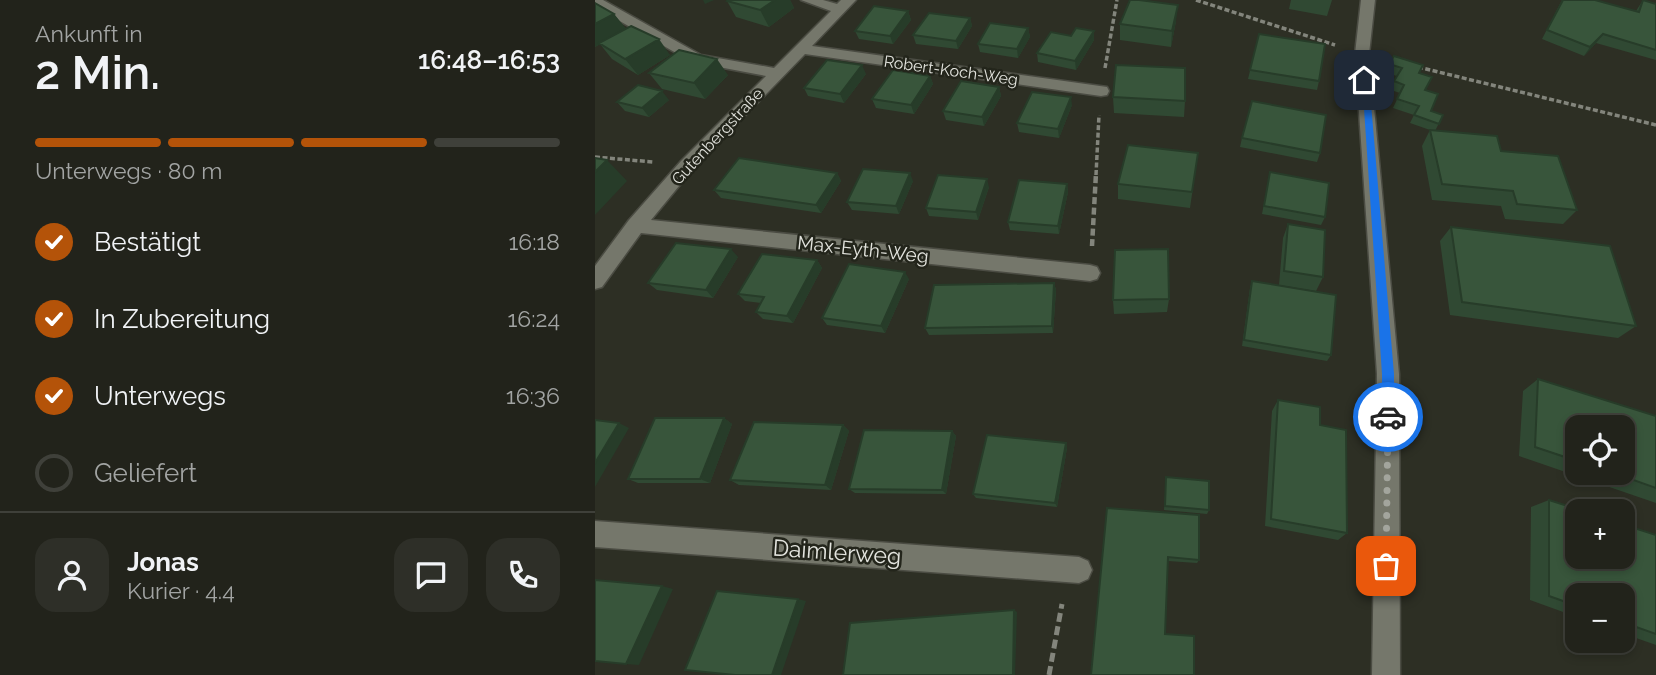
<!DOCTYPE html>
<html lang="de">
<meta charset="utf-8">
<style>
body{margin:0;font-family:Raleway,sans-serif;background:#2e2f28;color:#f1f3f6;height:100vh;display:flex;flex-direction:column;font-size:26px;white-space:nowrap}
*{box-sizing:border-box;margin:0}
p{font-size:23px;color:#a2a4a3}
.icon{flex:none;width:38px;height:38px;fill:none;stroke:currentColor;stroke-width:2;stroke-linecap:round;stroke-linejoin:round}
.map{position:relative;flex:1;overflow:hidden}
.panel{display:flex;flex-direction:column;background:#22231b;width:595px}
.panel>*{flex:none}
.fabs{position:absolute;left:970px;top:415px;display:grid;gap:14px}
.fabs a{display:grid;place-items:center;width:70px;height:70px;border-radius:14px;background:#22231b;box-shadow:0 4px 10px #0003,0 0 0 2px #3f403a;font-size:35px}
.pin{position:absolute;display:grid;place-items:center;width:60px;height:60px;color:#fff;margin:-30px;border-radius:14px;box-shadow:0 4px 10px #0006}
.courier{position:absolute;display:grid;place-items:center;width:70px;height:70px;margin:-35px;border:5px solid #1a73e8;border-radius:50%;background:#fff;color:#222;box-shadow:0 2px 9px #0007}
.overview em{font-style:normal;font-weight:600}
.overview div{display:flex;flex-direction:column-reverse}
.overview{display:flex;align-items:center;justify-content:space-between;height:119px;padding:0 35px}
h1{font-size:46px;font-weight:600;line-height:52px}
.bar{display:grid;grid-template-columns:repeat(4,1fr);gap:10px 7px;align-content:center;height:84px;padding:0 35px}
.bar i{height:9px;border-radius:5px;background:#3f403a}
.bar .selected{background:#b45309}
.bar p{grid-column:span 4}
.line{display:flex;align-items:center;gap:18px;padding:0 35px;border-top:2px solid #3f403a}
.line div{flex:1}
.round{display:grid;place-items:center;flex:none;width:74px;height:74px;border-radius:21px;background:#2e2f28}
ol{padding:0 35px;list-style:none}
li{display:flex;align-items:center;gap:21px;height:77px}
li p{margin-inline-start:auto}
li .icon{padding:7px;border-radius:50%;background:#b45309;color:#fff;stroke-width:4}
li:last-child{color:#a2a4a3}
li i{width:38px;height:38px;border:4px solid #3f403a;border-radius:50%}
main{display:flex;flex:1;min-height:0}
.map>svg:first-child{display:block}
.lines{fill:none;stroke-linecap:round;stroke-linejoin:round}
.minor-casing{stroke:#4b4c43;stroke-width:3}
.path-far2{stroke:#83857c;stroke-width:3.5;stroke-dasharray:5 2.5;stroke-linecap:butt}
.path-far1{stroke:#83857c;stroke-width:4.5;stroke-dasharray:7 3.5;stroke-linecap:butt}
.path{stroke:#83857c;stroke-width:5;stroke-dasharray:9 4.5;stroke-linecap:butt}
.minor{fill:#75776b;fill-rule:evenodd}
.wall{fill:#304933;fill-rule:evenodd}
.shaded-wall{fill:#273c29}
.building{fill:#38553b;stroke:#273c29;stroke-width:2}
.route{fill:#1a73e8}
.done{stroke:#a3a59d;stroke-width:7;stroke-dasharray:0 12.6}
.labels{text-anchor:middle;stroke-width:5;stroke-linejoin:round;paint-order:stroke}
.far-street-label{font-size:16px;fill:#e3e4de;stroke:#23251b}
.street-label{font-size:19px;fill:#e3e4de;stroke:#23251b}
.near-street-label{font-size:23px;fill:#e3e4de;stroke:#23251b}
</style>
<main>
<section class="panel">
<div class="overview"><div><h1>2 Min.</h1><p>Ankunft in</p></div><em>16:48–16:53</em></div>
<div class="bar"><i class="selected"></i><i class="selected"></i><i class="selected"></i><i></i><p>Unterwegs · 80 m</p></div>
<ol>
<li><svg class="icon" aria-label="check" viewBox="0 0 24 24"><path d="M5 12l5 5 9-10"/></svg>Bestätigt<p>16:18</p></li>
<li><svg class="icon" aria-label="check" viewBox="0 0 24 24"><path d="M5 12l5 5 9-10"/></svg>In Zubereitung<p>16:24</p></li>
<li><svg class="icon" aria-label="check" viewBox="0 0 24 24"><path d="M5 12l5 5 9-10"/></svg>Unterwegs<p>16:36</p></li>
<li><i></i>Geliefert</li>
</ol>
<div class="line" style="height:126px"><a class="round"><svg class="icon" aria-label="person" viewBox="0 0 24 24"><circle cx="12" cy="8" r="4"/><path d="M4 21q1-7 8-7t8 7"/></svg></a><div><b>Jonas</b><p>Kurier · 4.4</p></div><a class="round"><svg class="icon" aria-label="chat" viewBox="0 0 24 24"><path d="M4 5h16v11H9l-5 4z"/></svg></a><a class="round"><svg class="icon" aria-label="phone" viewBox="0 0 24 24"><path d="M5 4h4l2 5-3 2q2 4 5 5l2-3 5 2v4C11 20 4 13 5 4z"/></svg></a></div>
</section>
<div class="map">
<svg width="1061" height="675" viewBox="0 0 1061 675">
<rect width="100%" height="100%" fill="#2d2f24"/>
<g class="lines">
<!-- minor casing -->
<g class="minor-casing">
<path id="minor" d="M0 0H8L106 55 179 68 236 11 206 0H228L242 4 246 0H261L217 46 512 87 514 91 512 95 506 96 210 54 98 169 56 220 495 265 502 267 505 273 502 279 495 281 46 233 7 287 0 289V266L34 220 86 161 171 76 97 62 0 7Z
M766 0H780L774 54 804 374 805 675H777L782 374 760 54Z
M0 521 484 557 493 561 497 570 493 579 484 583 0 547Z"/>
</g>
<!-- path-far2 -->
<path class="path-far2" d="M601 0 740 45
M823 67 1061 125
M510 68 522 0
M0 157 58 162
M501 175 504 115"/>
<!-- path-far1 -->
<path class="path-far1" d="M497 246 501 173"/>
<!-- path -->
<path class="path" d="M454 675 467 604"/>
<!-- minor -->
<use href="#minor" class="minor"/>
</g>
<!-- wall -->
<path class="wall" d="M133 0H195L199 8 174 27 141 17 132 1Z
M696 0H737L732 16 694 9Z
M967 0H1000L1041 11 1048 0 1061 4V60L1001 43 989 56 947 39Z
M0 3 19 14 31 29 75 55 43 75 17 59 5 44 0 47Z
M313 11 316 20 298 44 264 39 260 31Z
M375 18 377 26 363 49 321 44 318 35Z
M581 21 576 47 525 40V24Z
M433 28 435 37 423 58 385 52 383 44Z
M664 34 724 81 722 90 653 79Z
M476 36 499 40 481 70 443 62 442 53Z
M794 64 824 73 836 111 848 115 840 131 906 151 982 210 968 224 910 219 906 206 837 200 827 146 835 130 815 123 819 115 798 108 805 93 796 90 802 76 791 73Z
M54 73 133 75 110 99 67 89Z
M271 74 249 103 213 96 209 88Z
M335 76 338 84 319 114 281 108 277 99Z
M404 87 406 96 389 126 351 120 348 111Z
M518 97 590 101 589 117 519 113Z
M74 100 54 117 30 111 22 102Z
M477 105 464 138 424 132 422 123Z
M647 138 725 153 722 162 645 147Z
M603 153 595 208 523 199V184Z
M675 172 730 217 726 225 667 214Z
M242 173 246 181 226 213 126 198 119 190Z
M318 181 304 214 257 210 252 202Z
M472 184 473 192 464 234 415 230 413 222Z
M394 187 383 220 334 216 331 208Z
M693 224 728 277 721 291 684 285 688 238Z
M856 227 1041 326 1023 338 855 315 845 241Z
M143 257 118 298 62 290 53 283Z
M222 260 227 268 198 323 168 319 161 312 166 303 150 301 143 294Z
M314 279 290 333 232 325 227 318Z
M657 281 736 355 732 361 647 346 655 288Z
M459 283 461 290 458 333 334 335 330 328Z
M574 299 572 312 519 314 518 300Z
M943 379 1061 416V503L924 456 928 391ZM982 427 1027 472H982Z
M683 400 725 425 752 533 743 540 670 526 677 411Z
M129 418 137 424 115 483H43L33 479Z
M248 425 254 431 236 490 144 485 135 480Z
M357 431 361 436 351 494 260 493 254 489Z
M471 443 472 448 462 507 381 498 378 494Z
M571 477 614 510 612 514 569 510Z
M954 500 1061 535V645L1027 633V595H982V617L935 600 936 507Z
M512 508 604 560 602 563 573 561 496 675Z"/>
<!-- shaded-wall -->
<path class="shaded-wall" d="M108 0H119L110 4Z
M180 0H195L199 8 174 27 165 10Z
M583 5 581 21 576 47 577 31Z
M313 11 316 20 298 44 295 36Z
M19 14 32 30 0 47V24Z
M375 18 377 26 363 49 361 41Z
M433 28 435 37 423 58 422 49Z
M499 31V40L481 70 480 61Z
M1008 34 1001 43 989 56 995 47Z
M64 39 75 55 43 75 30 59Z
M122 59 133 75 110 99 99 83Z
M267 65 271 74 249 103 245 94Z
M335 76 338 84 319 114 316 105Z
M404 87 406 96 389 126 387 117Z
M67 91 74 100 54 117 47 108Z
M476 97 477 105 464 138 463 129Z
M12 160 32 181 0 215V172Z
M242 173 246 181 226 213 221 205Z
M315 173 318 181 304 214 301 206Z
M392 179 394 187 383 220 381 212Z
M472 184 473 192 464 234 463 226Z
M136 249 143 257 118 298 111 290Z
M222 260 227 268 198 323 192 316Z
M310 272 314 279 290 333 286 326Z
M459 283 461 290 458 333 457 326Z
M129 418 137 424 115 483 105 479Z
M24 423 34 428 0 487V463Z
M248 425 254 431 236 490 230 485Z
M357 431 361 436 351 494 347 490Z
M471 443 472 448 462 507 460 503Z
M67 586 78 589 44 665 31 664Z
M203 599 211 601 186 675H177Z
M419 610 422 612 420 675H418Z"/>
<!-- building -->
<path class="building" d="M133 0H180L165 10 132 1Z
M535 0H544L583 5 577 31 525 24Z
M968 0H1000L1044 12 1048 0 1061 4V50L1008 34 995 47 952 30Z
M0 3 19 14 0 24Z
M279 6 313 11 295 36 260 31Z
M334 13 375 18 361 41 318 35Z
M395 23 433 28 422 49 383 44Z
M36 26 64 39 30 59 4 43Z
M481 28 499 31 480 61 442 53 456 32 476 36Z
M664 34 730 44 724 81 655 70Z
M84 50 122 59 99 83 54 73Z
M799 56 828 65 824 73 837 77 830 90 843 94 836 111 848 115 844 124 819 115 824 106 802 99 809 85 799 81 807 68 794 64Z
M232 60 267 65 245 94 209 88Z
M521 65 590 68V101L518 97Z
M298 70 335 76 316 105 277 99Z
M366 81 404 87 387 117 348 111Z
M43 85 67 91 47 108 22 102Z
M437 92 476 97 463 129 422 123Z
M657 101 731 115 725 153 647 138Z
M835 130 902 136 906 151 963 156 982 210 922 204 918 191 847 184Z
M533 145 603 153 597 192 523 184Z
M0 158 12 160 0 172Z
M144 158 242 173 221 205 119 190Z
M268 169 315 173 301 206 252 202Z
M675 172 734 183 730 217 669 206Z
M343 175 392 179 381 212 331 208Z
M424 180 472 184 463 226 413 222Z
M693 224 730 230 728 277 689 271Z
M856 227 1015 246 1041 326 867 302Z
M81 243 136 249 111 290 53 283Z
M573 249 574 299 518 300 520 250Z
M167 254 222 260 192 316 161 312 169 297 143 294Z
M254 264 310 272 286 326 227 318Z
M657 281 741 295 736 355 649 340Z
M459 283 457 326 330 328 339 285Z
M943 379 1061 416V488L1016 472H1027V427H982V461L940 447Z
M683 400 725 407V425L751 430 752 533 676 519Z
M60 418H129L105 479H33Z
M0 420 24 423 0 463Z
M159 422 248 425 230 485 135 480Z
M269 430 357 431 347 490 254 489Z
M392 435 471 443 460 503 378 494Z
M571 477 614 481V510L570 506Z
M954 500 988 511H982V556H1027V524L1061 535V634L1027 622V595H982V606L954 596Z
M512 508 604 515V560L573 557 570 634 599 636V675H496Z
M0 580 67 586 31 664 0 661Z
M122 591 203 599 177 675H140L90 670Z
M419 610 418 675H248L255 623Z"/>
<!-- route -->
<path class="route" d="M767 79 774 80 799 374V417L793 422 787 417V374Z"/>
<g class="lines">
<!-- done -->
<path class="done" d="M791 566 793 417"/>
</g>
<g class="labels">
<!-- far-street labels -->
<g class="far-street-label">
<text transform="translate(356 70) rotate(8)" y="6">Robert-Koch-Weg</text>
<text transform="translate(122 136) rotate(-47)" y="6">Gutenbergstraße</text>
</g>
<!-- street labels -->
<g class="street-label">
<text transform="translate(268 249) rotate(6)" y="7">Max-Eyth-Weg</text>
</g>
<!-- near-street labels -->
<g class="near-street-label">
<text transform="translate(242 552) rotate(4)" y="8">Daimlerweg</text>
</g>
</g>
</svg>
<div class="fabs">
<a><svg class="icon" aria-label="locate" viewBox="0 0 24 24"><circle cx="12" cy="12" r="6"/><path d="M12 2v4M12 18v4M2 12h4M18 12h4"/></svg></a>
<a>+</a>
<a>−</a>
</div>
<div class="pin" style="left:791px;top:566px;background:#ea580c"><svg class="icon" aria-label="bag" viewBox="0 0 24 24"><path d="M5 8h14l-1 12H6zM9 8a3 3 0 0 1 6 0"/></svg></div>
<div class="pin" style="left:769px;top:80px;background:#1f2937"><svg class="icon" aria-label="home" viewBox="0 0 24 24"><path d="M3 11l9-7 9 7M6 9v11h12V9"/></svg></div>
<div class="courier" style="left:793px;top:417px"><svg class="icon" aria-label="car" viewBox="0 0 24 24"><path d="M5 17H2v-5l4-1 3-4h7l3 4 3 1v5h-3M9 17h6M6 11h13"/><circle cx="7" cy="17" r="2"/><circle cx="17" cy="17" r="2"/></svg></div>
</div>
</main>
